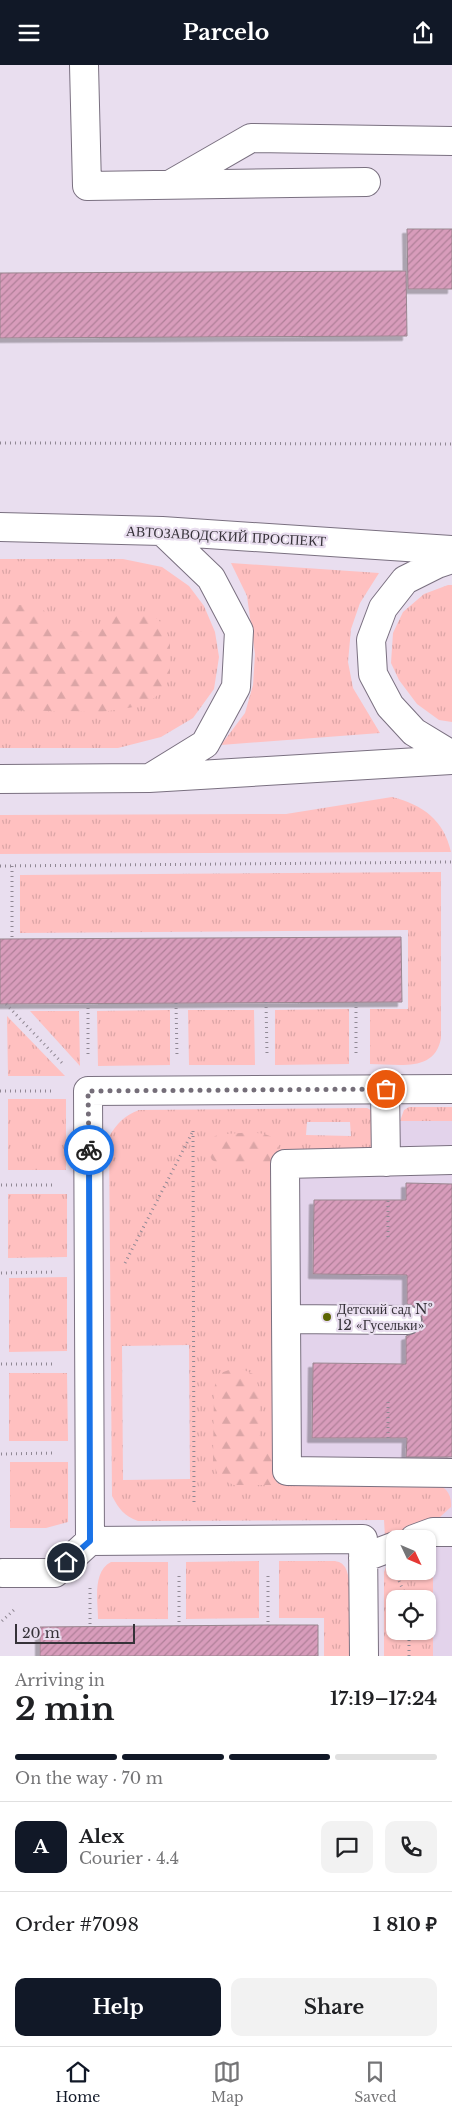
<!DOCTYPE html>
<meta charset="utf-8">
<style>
body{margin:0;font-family:"Libre Baskerville",serif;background:#f2f2f2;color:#202124;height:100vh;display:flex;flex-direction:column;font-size:19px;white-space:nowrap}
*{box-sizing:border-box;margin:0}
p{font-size:16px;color:#757577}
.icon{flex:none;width:28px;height:28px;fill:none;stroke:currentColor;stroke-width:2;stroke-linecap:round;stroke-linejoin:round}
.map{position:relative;height:1591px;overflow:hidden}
.side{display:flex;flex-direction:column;background:#fff;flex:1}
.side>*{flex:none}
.needle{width:32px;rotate:134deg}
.buttons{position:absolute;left:386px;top:1465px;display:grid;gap:10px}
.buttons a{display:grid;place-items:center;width:50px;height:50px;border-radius:10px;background:#fff;box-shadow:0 1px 4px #0004;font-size:25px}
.scale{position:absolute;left:15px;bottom:12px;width:120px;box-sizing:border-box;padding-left:5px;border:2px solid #363239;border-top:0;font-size:14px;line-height:18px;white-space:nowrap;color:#363239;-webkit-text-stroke:4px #e9deef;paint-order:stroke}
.pin{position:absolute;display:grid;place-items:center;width:42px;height:42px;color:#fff;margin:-21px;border:2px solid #fff;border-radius:50%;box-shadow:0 1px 5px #0007}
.courier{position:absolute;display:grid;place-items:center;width:50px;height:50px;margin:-25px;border:4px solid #1a73e8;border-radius:50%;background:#fff;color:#222;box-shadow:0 1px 6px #0007}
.headline em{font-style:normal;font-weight:700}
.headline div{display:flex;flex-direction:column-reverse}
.headline{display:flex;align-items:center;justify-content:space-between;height:85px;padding:0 15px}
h1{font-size:32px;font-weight:700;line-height:38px}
.bar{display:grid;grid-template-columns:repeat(4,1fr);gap:8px 5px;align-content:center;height:60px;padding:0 15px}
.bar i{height:6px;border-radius:4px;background:#e0e0e0}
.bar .current{background:#111827}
.bar p{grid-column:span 4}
.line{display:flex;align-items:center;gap:12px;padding:0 15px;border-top:1px solid #e0e0e0}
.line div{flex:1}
.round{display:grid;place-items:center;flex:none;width:52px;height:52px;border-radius:10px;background:#f2f2f2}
.action{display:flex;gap:10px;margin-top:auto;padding:10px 15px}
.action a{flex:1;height:58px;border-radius:10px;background:#111827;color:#fff;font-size:20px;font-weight:700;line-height:58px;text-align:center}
.action a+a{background:#f2f2f2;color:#202124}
header{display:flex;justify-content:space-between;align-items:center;height:65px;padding:0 15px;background:#111827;color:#fff;font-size:22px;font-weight:700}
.menu{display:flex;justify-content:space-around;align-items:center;height:70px;border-top:1px solid #e0e0e0;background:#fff;font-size:14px;color:#757577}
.menu a{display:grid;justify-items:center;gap:2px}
.menu .current{color:#111827}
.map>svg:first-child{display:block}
.built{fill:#e3d3eb}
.grass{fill:url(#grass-tufts);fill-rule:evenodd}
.forest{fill:url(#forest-firs)}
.building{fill:url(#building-hatch);stroke:#99868f;filter:url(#shadow)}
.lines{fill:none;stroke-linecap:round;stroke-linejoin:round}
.minor-casing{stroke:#7a7080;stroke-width:30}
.path{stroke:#908894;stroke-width:3;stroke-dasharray:1 4;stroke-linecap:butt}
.minor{stroke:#fff;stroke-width:28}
.done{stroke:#756e79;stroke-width:5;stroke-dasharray:0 9}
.route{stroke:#1a73e8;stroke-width:6}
.poi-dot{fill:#5d6504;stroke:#e9deef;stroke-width:2}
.labels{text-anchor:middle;stroke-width:4.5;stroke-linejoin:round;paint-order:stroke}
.street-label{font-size:14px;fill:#363239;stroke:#e9deef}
.poi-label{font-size:14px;fill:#363239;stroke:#e9deef;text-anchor:start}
</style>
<header><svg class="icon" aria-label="menu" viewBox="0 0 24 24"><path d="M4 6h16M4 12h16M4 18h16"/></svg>Parcelo<svg class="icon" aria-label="share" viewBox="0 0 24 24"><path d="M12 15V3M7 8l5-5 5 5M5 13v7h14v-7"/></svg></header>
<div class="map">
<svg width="452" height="1591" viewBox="0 0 452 1591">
<defs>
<pattern id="grass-tufts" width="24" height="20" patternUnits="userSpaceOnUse" patternTransform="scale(1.25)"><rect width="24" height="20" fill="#ffc0c0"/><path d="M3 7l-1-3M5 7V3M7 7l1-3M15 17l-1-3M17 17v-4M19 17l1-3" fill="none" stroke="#dba5a6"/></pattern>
<pattern id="forest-firs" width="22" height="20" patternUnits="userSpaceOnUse" patternTransform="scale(1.25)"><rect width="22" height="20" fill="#ffc0c0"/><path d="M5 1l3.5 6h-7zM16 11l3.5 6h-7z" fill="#dba5a6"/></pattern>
<pattern id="building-hatch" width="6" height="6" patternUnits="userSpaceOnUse" patternTransform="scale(1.25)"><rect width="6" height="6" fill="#d89cbb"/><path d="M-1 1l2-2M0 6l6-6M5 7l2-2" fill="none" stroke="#b08099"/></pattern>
<filter id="shadow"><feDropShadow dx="-4.5" dy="4.5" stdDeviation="0" flood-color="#0004"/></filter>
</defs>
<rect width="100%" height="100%" fill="#e9deef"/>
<!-- built -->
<path class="built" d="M375 1056H452V1591H433V1453L203 1431 302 1074H355Z"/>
<!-- grass -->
<path class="grass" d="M0 494H123L162 502 189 521 204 541 215 567 219 592 214 624 193 653 161 672 118 683H0Z
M231 498 379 508 360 538 351 564 348 597 353 623 380 668 221 680 245 648 253 620 255 589 247 531Z
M448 520H452V657L439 655 417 639 399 615 391 598 393 568 403 547 424 529Z
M392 732C423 740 444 755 451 787L0 789V750L286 749Z
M441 807V973C435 1008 398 999 370 999V944H408V865L20 868V810Z
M349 944V999L275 1000V945Z
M170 945V1000L98 1001 97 946Z
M188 945H254L255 1000H189Z
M30 946H79L80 1001Z
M7 951 65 1011H8Z
M8 1034H66V1105H8Z
M409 1042H452V1056H400L404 1045Z
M367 1043C379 1047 376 1076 370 1085L276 1089 277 1418 432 1417C445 1421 452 1428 451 1442L440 1452 385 1472 384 1455 138 1456C124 1451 119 1444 112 1431L109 1072C117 1058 124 1051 139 1045ZM350 1057 351 1071 306 1070 307 1057ZM189 1280 190 1414 123 1415 122 1281Z
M8 1129H67V1192L8 1193Z
M67 1212V1286L9 1287V1213Z
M9 1308H67L68 1376H9Z
M10 1397H68V1457L46 1463H10Z
M433 1479V1591H384V1507L387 1500 395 1494V1506H428V1481ZM395 1534H428V1566H395Z
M259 1496V1553L186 1554V1497Z
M279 1496H335C340 1497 342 1498 345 1502 354 1517 350 1571 350 1591H324V1553H279Z
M111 1497H168V1554H98C98 1536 92 1507 111 1497Z"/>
<!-- forest -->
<path class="forest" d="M0 541C11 541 26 538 36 541 48 544 49 557 58 563 68 568 83 566 93 565L102 557 116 548 151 549 164 560 170 576V613L161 627 146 640 102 647 0 645Z
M219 1069C240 1069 286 1059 278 1093 263 1104 227 1103 212 1095L207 1085 210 1074Z
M237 1302 253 1309C255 1314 258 1319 259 1324 263 1349 249 1378 275 1394L278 1414 273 1420H234L219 1413 213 1397 214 1324 218 1309Z"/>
<!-- building -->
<path class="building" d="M407 164H452V224H408Z
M406 206 407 271 0 273V208Z
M401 872 402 937 0 939V874Z
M406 1118 452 1119V1392H406L407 1373H312L313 1298 406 1299V1271L415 1268 421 1262 423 1256 420 1247 414 1241 407 1239V1210L313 1209 314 1135H406Z
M268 1560H318V1591H40V1562Z"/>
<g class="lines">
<!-- minor casing -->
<g class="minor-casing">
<path id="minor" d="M84 0 87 121 366 117
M171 119 251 73 452 76
M0 462 162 466 452 485
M452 494 437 499 405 515 383 543 371 575 373 609 390 641 414 667 452 690
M153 711 205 679 236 622 239 566 211 513 162 466
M0 714 149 713 452 695
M385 1024 386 1097
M452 1095 285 1099 287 1406 452 1408
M286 1254 407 1255
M414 1474 433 1467H452
M363 1493 395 1481
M2 1508H55L90 1476
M364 1591 363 1474 90 1476 88 1026 452 1024"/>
</g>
<!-- path -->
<path class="path" d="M0 378 452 379
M0 801 452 797
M12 801V874
M266 937 267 989
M356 937V989
M88 938V992
M176 938 177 992
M6 939 64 1000
M0 1026H53
M193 1066 194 1440
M1 1120H53
M388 1172V1132
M125 1198 192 1068
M1 1208 55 1207
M1 1299H55
M388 1373V1336
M1 1389 56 1388
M179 1511V1560
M268 1511V1560
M399 1516 407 1534
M90 1523V1561
M2 1556 16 1543
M409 1591V1566"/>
<!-- minor -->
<use href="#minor" class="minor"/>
</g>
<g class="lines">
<!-- done -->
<path class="done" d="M89 1085 88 1026 386 1024"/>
<!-- route -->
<path class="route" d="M66 1497 90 1476 89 1085"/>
</g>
<!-- markers -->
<circle class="poi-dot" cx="327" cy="1252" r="5"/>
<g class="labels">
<!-- street labels -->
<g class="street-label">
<text transform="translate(226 471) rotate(3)" y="5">АВТОЗАВОДСКИЙ ПРОСПЕКТ</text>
</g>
<!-- poi labels -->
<g class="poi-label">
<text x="337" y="1249">Детский сад №<tspan x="337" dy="16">12 «Гусельки»</tspan></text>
</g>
</g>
</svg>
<div class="buttons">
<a><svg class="needle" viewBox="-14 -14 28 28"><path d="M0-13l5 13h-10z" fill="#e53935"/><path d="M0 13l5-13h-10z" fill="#757577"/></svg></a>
<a><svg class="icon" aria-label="locate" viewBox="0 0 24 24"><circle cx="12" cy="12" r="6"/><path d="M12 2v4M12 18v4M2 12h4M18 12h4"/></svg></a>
</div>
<div class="scale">20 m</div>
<div class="pin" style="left:386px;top:1024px;background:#ea580c"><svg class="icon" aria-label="bag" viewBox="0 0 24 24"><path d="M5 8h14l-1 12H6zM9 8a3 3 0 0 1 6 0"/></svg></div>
<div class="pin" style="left:66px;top:1497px;background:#1f2937"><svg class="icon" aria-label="home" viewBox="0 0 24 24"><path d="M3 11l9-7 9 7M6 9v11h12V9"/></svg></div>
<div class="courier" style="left:89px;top:1085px"><svg class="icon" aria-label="bike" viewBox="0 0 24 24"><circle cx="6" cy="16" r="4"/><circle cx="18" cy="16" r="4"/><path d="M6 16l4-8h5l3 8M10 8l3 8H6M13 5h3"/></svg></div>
</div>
<section class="side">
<div class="headline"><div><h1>2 min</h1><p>Arriving in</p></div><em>17:19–17:24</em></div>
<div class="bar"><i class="current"></i><i class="current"></i><i class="current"></i><i></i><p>On the way · 70 m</p></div>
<div class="line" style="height:90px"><b class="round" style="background:#111827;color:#fff">A</b><div><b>Alex</b><p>Courier · 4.4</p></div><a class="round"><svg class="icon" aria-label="chat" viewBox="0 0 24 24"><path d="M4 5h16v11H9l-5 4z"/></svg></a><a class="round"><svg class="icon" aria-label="phone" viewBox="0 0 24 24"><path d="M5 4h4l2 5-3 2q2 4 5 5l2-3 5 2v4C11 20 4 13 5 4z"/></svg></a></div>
<div class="line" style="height:65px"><div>Order #7098</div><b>1 810 ₽</b></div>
<div class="action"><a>Help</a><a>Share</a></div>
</section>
<nav class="menu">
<a class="current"><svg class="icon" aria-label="home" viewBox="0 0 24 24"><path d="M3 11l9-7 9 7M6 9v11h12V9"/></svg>Home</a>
<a><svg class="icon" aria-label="map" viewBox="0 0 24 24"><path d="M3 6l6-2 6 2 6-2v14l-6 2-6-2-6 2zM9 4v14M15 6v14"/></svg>Map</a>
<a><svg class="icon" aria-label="saved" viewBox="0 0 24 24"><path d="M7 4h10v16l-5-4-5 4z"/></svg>Saved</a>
</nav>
